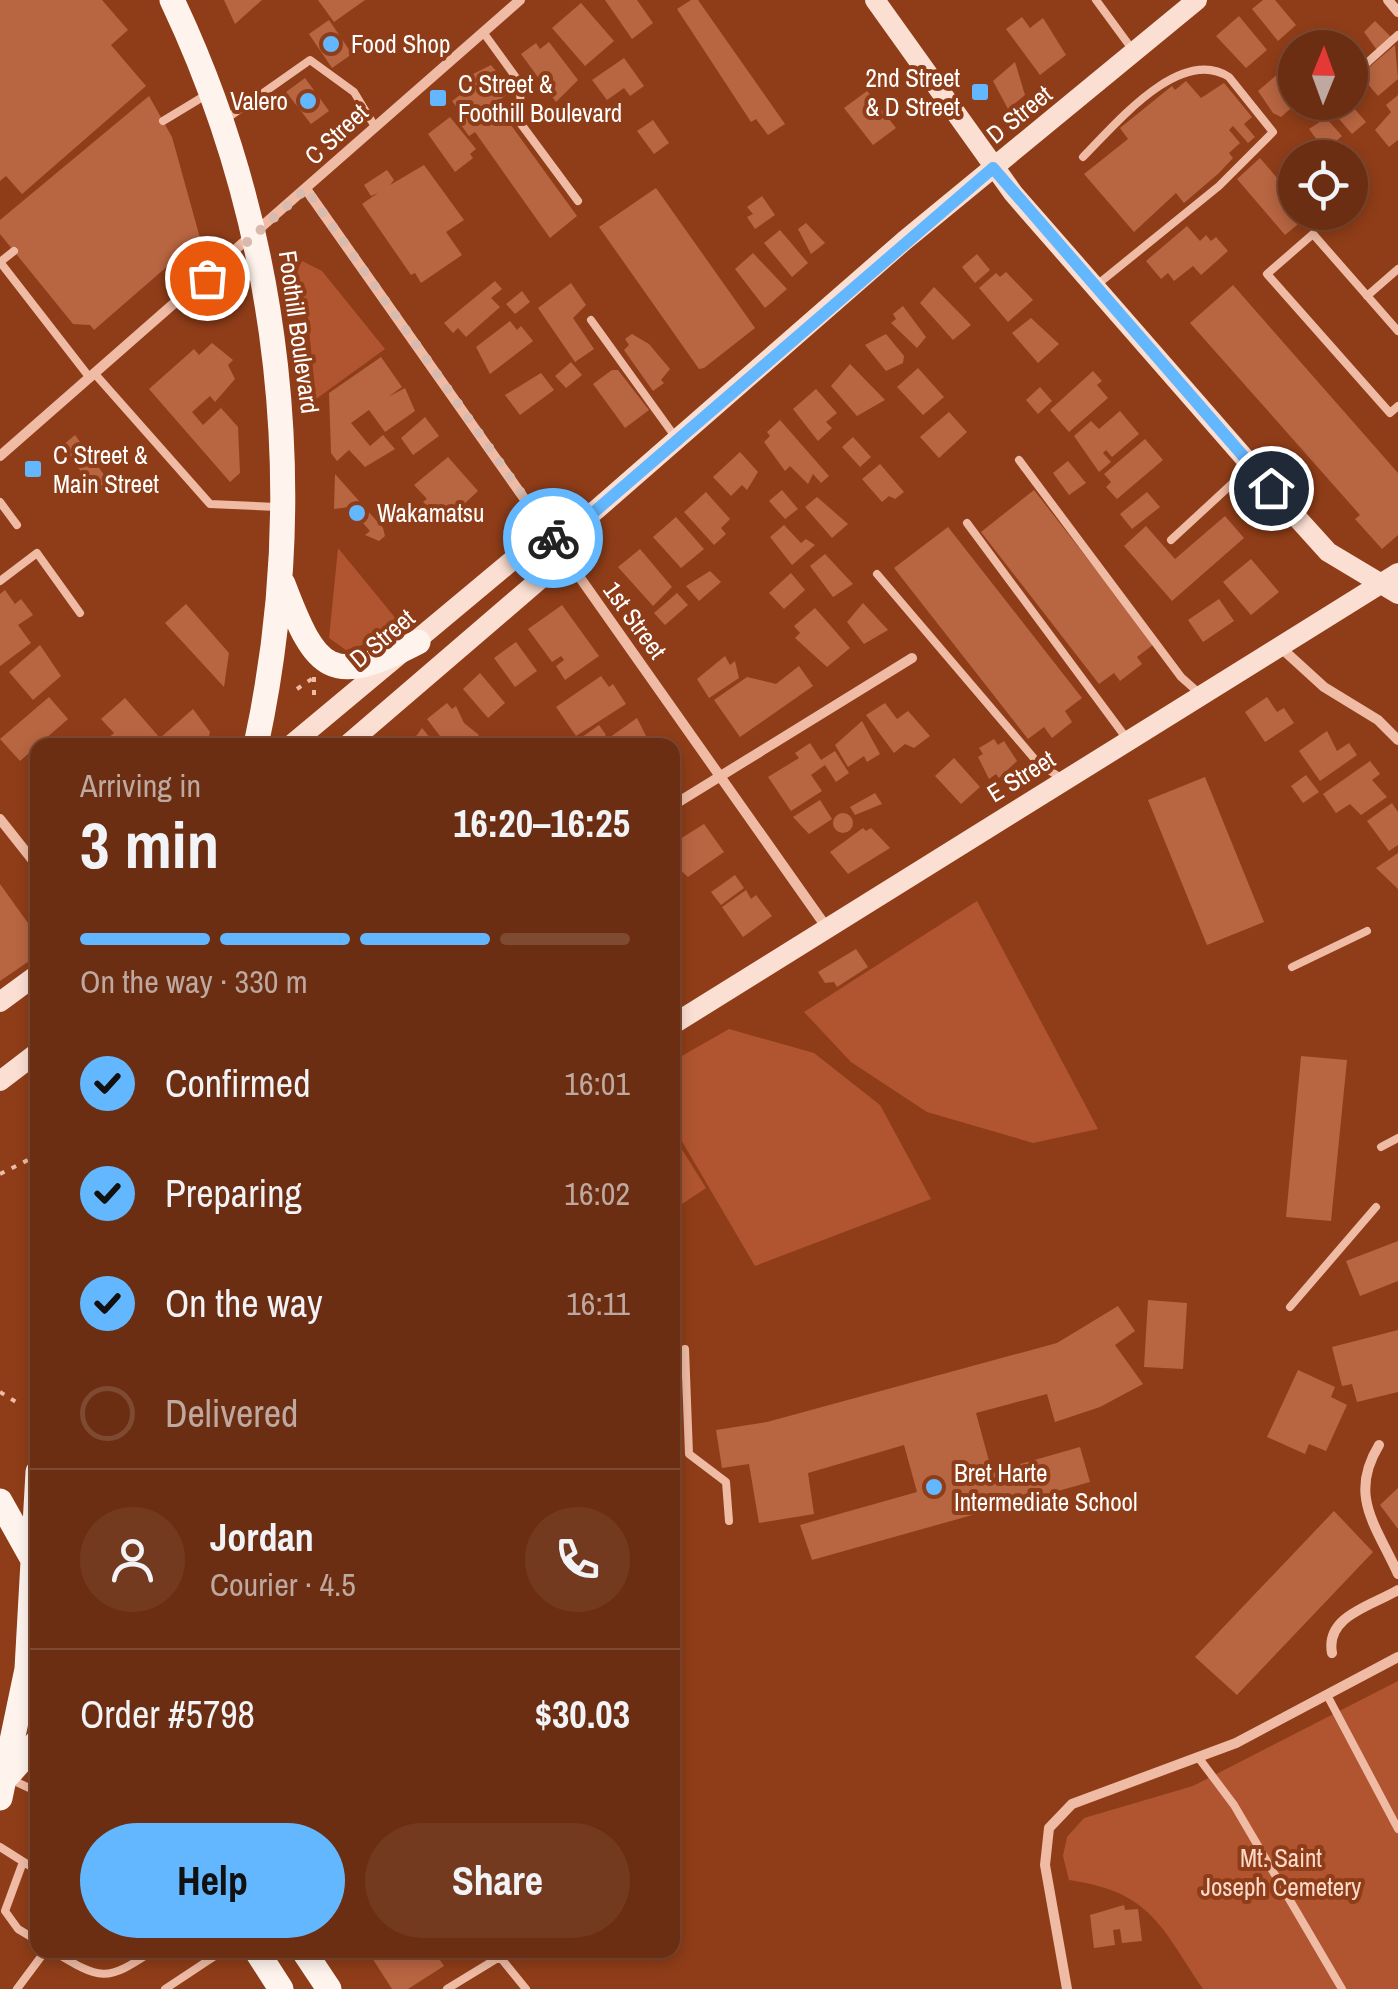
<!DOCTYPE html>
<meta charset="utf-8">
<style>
body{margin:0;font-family:"Archivo Narrow",sans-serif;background:#733a20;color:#f1f3f6;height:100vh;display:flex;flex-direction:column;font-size:38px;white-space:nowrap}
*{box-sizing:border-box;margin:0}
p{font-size:32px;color:#bea89f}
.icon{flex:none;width:55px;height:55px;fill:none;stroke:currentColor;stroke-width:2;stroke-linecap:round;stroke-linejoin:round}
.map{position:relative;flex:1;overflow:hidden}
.drawer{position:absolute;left:30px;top:738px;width:650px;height:1220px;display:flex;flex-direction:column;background:#6b2e12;border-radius:20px;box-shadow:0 5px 15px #0003,0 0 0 2px #7e4a32}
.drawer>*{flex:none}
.needle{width:65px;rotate:1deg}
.buttons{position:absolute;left:1278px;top:30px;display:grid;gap:20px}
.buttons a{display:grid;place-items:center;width:90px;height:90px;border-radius:50%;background:#6b2e12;box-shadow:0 5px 15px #0003,0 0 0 2px #7e4a32;font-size:50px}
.pin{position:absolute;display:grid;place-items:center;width:85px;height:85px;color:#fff;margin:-42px;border:5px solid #fff;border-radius:50%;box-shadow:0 2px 10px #0007}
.courier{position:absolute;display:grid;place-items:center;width:100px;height:100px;margin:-50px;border:8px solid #63b7ff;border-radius:50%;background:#fff;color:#222;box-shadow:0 2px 12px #0007}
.summary em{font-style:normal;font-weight:700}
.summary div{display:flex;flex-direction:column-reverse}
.summary{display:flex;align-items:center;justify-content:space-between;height:170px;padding:0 50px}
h1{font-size:65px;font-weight:700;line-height:75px}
.bar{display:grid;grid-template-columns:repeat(4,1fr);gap:15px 10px;align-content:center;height:120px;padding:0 50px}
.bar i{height:12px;border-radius:8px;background:#7e4a32}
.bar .on{background:#63b7ff}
.bar p{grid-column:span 4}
.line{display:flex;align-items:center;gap:25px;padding:0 50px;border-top:2px solid #7e4a32}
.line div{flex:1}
.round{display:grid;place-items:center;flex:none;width:105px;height:105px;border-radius:52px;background:#733a20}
ol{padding:0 50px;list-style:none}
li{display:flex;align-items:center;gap:30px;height:110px}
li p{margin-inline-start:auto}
li .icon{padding:10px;border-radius:50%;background:#63b7ff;color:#111;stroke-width:4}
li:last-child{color:#bea89f}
li i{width:55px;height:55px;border:5px solid #7e4a32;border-radius:50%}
.cta{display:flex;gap:20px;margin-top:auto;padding:20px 50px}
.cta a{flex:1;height:115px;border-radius:60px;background:#63b7ff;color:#111;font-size:40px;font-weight:700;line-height:115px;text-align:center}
.cta a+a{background:#733a20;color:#f1f3f6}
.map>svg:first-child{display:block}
.green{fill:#b0552f}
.building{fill:#b86541}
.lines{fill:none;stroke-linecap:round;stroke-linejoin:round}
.path{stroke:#efbba5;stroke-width:4;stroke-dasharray:5 8;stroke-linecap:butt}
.lane{stroke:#efbba5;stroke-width:8}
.street{stroke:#efbba5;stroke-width:10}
.secondary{stroke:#fbdfd3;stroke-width:20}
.primary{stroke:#fff4ed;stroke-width:25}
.done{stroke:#d8bbae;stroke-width:10;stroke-dasharray:0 18}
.route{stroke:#63b7ff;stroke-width:12}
.poi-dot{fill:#63b7ff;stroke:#8f3d18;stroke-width:4}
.labels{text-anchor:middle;stroke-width:8;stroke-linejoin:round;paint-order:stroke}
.poi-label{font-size:25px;fill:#fff;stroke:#8f3d18;text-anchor:start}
.street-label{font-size:25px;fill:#fff;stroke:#8f3d18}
.park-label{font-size:25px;fill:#fbd9cb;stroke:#8f3d18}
</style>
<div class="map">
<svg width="1398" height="1989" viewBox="0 0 1398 1989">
<rect width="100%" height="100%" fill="#8f3d18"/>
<!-- green -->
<path class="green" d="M302 261 322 271 385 349 316 399 307 310 297 271Z
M338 548 397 620 365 644 346 650 329 638Z
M977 901 1098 1129 1033 1143 927 1112 851 1062 804 1012Z
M729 1029 814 1053 880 1105 931 1199 755 1266 673 1126V1061Z
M673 1135 706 1188 673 1210H672Z
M1398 1681V1989H1203C1160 1925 1151 1892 1069 1880L1063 1856 1067 1837 1084 1818 1193 1786Z"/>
<!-- building -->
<path class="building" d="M0 0H102L128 30 111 45 146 86 22 194 6 176 0 181Z
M224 0H262L235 24Z
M318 0H365L334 22Z
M605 0H637L653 23 632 39Z
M691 0H698L785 124 768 135 756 119 751 122 677 9Z
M1263 0H1275L1296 25 1278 41 1252 9Z
M581 3 614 41 585 66 552 28Z
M1239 16 1267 50 1246 68 1216 36Z
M1022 17 1030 28 1043 18 1066 55 1040 75 1006 29Z
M329 20 352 54 332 68 309 34Z
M1375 21 1391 37 1377 50 1364 32Z
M549 42 578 80 556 102 521 54 536 43 540 49Z
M1395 45 1398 79 1378 96 1360 75Z
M624 58 644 86 630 96 624 88 607 100 592 80Z
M1015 62 1025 95 1008 109 993 81Z
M491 65 512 91 495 103 577 216 550 238 475 132 469 136 458 121 464 117 452 101 460 95 456 91 469 82 467 77Z
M1279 73 1290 87 1295 83 1298 102 1281 117 1273 113 1258 91Z
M305 78 329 111 311 124 286 92Z
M1186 81 1201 98 1224 83 1252 117 1244 124 1255 137 1248 143 1233 126 1229 130 1240 143 1229 153 1233 158 1219 173 1184 203 1176 193 1134 232 1084 174 1128 139 1120 128 1172 86 1175 90Z
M867 91 896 128 873 145 844 108Z
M1398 95V140L1389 147 1375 130 1391 112 1386 105Z
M149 96 172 137 200 238 94 330 90 325 73 324 0 234V220Z
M1353 107 1366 122 1352 134 1339 119Z
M450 117 476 149 470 154 473 158 455 172 428 134Z
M1326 118 1342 136 1325 151 1309 129Z
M653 120 669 143 654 154 637 131Z
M1260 158 1295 199V212L1309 215 1285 235 1237 179Z
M424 165 464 220 446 232 462 255 421 283 415 273 411 275 362 204 378 193 371 196 364 185 387 170 394 180 390 185Z
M656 188 755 328 704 368 699 369 599 227Z
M762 196 775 215 755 229 747 217 753 214 747 207Z
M806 223 825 243 811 254 798 229Z
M1187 226 1200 241 1206 235 1211 241 1216 237 1228 251 1201 275 1193 266 1174 281 1168 273 1161 279 1146 261Z
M780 230 808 263 792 277 764 243Z
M753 253 787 289 765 308 735 269Z
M977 254 990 270 975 283 962 267Z
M1006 272 1033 300 1008 322 979 288 996 273 1000 277Z
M495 281 502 289 491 298 500 307 466 337 458 328 453 333 444 323Z
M571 283 586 305 573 318 594 349 575 362 538 308Z
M1233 285 1398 473V535L1382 549 1355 519 1360 515 1190 323Z
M934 287 971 325 953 340 920 303Z
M522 291 530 302 515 314 506 304Z
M903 306 926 337 917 348 891 323 896 319 893 314Z
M1031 318 1059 344 1038 363 1012 333Z
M510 321 517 330 521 326 533 341 490 374 476 347Z
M632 334 649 344 670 369 661 380 664 383 653 391 624 350 629 345 625 339Z
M886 334 904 356 903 363 886 371 865 345Z
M212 343 233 360 228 365 235 379 215 402 210 396 192 412 203 425 221 408 238 427 240 473 230 482 149 389 194 349 199 355Z
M381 357 402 387 388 397 405 388 415 411 385 432 369 410 351 423 370 446 383 435 395 449 365 467 349 450 337 461 331 453 329 393Z
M571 362 582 375 566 388 555 376Z
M850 364 885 400 857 416 831 386Z
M918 368 944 397 923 415 897 387Z
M612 370H618L649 410 625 428 593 384Z
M1093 371 1102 381 1097 385 1108 398 1069 432 1050 410Z
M541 373 554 390 520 415 505 395Z
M1040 387 1052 401 1038 414 1026 400Z
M816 389 837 413 826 422 832 428 818 441 793 409Z
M1120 411 1139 434 1112 457 1106 450 1103 453 1111 462 1099 472 1074 436 1091 421 1099 429Z
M949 412 967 432 939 458 920 437Z
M425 417 439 436 413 455 401 438Z
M780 420 829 476 821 483 813 474 808 484 790 466 785 471 764 442 770 436 767 432Z
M75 435 110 483 97 493 62 446Z
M853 437 871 457 860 467 842 447Z
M1145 439 1163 460 1117 499 1106 487 1111 482 1104 474Z
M740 452 758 472 747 490 742 485 731 496 713 477Z
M448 457 478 491 446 521 423 502 427 499 414 485Z
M1068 461 1086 483 1069 495 1053 473Z
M880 464 904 492 895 499 889 496 882 502 862 479Z
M335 474 383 528 385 536 379 541 365 535 370 531 349 507 334 509Z
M782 490 798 509 785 519 769 501Z
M1034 490 1154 644 1137 657 1142 664 1120 681 1114 673 1099 684 981 532Z
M706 492 730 519 721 528 726 534 714 545 684 512Z
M1147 492 1160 507 1132 529 1120 514Z
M817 497 848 524 832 538 805 507Z
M1225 516 1244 538 1172 601 1124 546 1146 526 1175 559Z
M676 517 704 549 681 568 653 537Z
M784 525 801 543 806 539 815 545 792 565 770 537Z
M948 527 1082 698 1065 711 1072 722 1052 738 1044 727 1028 739 894 568Z
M640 549 672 587 653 606 618 567Z
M825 554 853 584 833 597 810 566Z
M1251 559 1279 592 1251 615 1223 582Z
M710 571 721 582 699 601 686 586Z
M791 573 805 590 784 609 769 593Z
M5 590 15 604 21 599 33 615 18 625 31 643 0 666V594Z
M677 593 688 605 665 625 654 613Z
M1219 599 1234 621 1203 642 1188 620Z
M863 603 888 630 864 644 847 622Z
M186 604 229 653 224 687 165 623Z
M562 605 599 656 565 680 556 666 564 660 561 656 552 662 528 629Z
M815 608 850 648 827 667 795 638 800 633 794 626Z
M516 642 537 671 515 687 494 658Z
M40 645 61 676 33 700 9 672Z
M725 656 730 665 735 661 739 678 709 698 697 679Z
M799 666 813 686 740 737 714 700 747 677 776 684Z
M480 673 505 703 488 718 463 689Z
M601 676 609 687 613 684 626 704 576 736 556 707Z
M49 697 68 719 20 761 0 739Z
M1267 697 1277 712 1284 708 1294 723 1265 742 1245 712Z
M125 698 160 738 193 709 210 732 208 741 201 745H100L114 733 101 719Z
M447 703 452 709 456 706 464 723 479 735 466 745H442L443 740 427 719Z
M885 703 897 719 908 711 930 736 914 748 905 744 894 753 866 715Z
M637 718 647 738 638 745H599Z
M862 721 880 754 867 762 864 756 848 767 835 745Z
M599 725 606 735 592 745H571Z
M422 728 436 745H406L417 735Z
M1327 731 1337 751 1349 743 1357 755 1320 781 1299 751Z
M994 739 998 745 1004 741 1017 761 999 778 996 774 989 779 978 757 983 754 979 748Z
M810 743 821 760 835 751 849 773 836 782 825 765 811 775 822 791 791 811 768 777 799 758 795 753Z
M954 758 980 787 961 804 935 776Z
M1370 761 1380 774 1372 780 1387 797 1361 815 1350 804 1336 813 1323 794Z
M1306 775 1319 792 1303 803 1291 786Z
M1205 777 1264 922 1207 945 1148 800Z
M875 793 882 804 855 815 850 807Z
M820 800 832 819 809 834 793 817Z
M1392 803 1398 812V845L1389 851 1367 821Z
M833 823a10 10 0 1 1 20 0a10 10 0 1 1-20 0Z
M704 824 724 852 688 877 677 867 672 844Z
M863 828 866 831 871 828 890 848 848 874 830 852Z
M1398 853V889L1376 868Z
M735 875 744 888 721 905 711 892Z
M0 884 38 937V955L0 981Z
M746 890 751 899 756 895 772 916 743 937 722 907Z
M856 949 868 967 837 987 834 982 825 983 818 972Z
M1301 1056 1347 1060 1331 1221 1286 1217Z
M1398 1241V1281L1360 1296 1346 1261Z
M1148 1300 1187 1303 1183 1369 1144 1367Z
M1118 1306 1135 1331 1115 1345 1143 1384 1100 1407 1055 1422 1047 1394 976 1413 992 1472 1080 1447 1090 1482 812 1560 800 1525 917 1492 904 1445 808 1473 814 1514 759 1523 749 1464 722 1468 716 1430 767 1422 1057 1343Z
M1398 1330V1392L1357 1402 1352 1384 1342 1386 1332 1347Z
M1298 1370 1335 1387 1331 1397 1347 1405 1326 1451 1309 1444 1305 1454 1267 1437Z
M1398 1488V1529L1380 1505Z
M1334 1511 1373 1552 1237 1695 1195 1657Z
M1124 1905 1125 1910 1138 1909 1142 1941 1122 1943 1120 1929 1113 1930 1115 1945 1094 1948 1090 1915Z
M367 1950H433L444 1966 408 1989H392Z"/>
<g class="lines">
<!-- path -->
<path class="path" d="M314 677V697
M297 689 313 678
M0 1174 38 1155
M0 1392 21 1405"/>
<!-- lane -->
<path class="lane" d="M1096 0 1132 49
M483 32 520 83 521 124 578 201
M1350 78 1398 35
M226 119 310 60 354 92 374 125
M163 121 206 95
M1083 157C1115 125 1180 45 1229 77L1273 132 1219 186 1098 284
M0 262 90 378
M0 262 14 251
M1367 296 1398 269
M591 320 676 438
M1398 331 1313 234 1267 274 1390 413 1398 406
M95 374 210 504 277 507
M1019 460 1181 677 1199 693
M0 502 17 525
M967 523 1127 739
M1171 540 1248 469
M877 574 1038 763 1061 778
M0 581 37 553 80 613
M1292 967 1367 931
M1381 1147 1398 1138
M1290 1307 1376 1207
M685 1349 689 1454 726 1482 729 1521
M1327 1695 1398 1829
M1198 1757 1234 1805 1342 1989
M10 1779 38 1792
M0 1847 38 1871
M23 1862 5 1911 18 1929 38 1941
M51 1950C101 1980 105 1983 154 1950
M500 1957 526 1989
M17 1989 46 1950
M165 1989 224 1950
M447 1989 511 1950"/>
<!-- street -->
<path class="street" d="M1388 0 1398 12
M306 189 827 928
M0 456 520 0
M1279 646 1324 687 1378 720 1398 740
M672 806 912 658
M0 819 38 867
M1379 1445C1348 1496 1376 1525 1398 1574
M1332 1653C1325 1616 1371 1606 1398 1590
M1067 1989 1045 1865 1049 1828 1072 1804 1236 1743 1398 1657"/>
<!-- secondary -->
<path class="secondary" d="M875 0 1013 193 1290 510 1328 552 1398 594
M291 745 527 548 557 544
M347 745 545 575 557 544 904 241 1197 0
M0 1002 38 974
M672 1025 1398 573
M0 1081 38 1052"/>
<!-- primary -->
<path class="primary" d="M172 0C282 232 310 495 256 745
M283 584C316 671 330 688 418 642
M0 1501 33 1560
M9 1774 38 1741
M0 1798 27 1669 38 1472
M256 1950 281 1989
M303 1950 329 1989"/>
</g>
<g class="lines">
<!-- done -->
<path class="done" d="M207 278 306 189 553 538"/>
<!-- route -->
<path class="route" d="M553 538 557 544 993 168 1271 488"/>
</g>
<!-- markers -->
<g class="poi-dot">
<circle cx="331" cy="44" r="10"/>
<rect x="970" y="82" width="20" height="20" rx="5"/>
<rect x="428" y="88" width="20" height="20" rx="5"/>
<circle cx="308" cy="101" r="10"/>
<rect x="23" y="459" width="20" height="20" rx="5"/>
<circle cx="357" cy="513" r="10"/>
<circle cx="934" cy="1487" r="10"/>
</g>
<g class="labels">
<!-- poi labels -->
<g class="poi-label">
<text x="351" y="53">Food Shop</text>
<text x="960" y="87" text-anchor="end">2nd Street<tspan x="960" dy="29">&amp; D Street</tspan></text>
<text x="458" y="93">C Street &amp;<tspan x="458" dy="29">Foothill Boulevard</tspan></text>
<text x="288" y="110" text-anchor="end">Valero</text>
<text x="53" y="464">C Street &amp;<tspan x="53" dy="29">Main Street</tspan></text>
<text x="377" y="522">Wakamatsu</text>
<text x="954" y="1482">Bret Harte<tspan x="954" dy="29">Intermediate School</tspan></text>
</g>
<!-- street labels -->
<g class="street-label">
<text transform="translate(1019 114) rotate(-39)" y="9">D Street</text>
<text transform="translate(336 134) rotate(-43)" y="9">C Street</text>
<text transform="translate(299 332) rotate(82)" y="9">Foothill Boulevard</text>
<text transform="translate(635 620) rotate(54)" y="9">1st Street</text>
<text transform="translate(382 638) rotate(-40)" y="9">D Street</text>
<text transform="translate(1021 776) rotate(-32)" y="9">E Street</text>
</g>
<!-- park labels -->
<g class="park-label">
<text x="1281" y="1867">Mt. Saint<tspan x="1281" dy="29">Joseph Cemetery</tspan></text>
</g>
</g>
</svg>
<div class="buttons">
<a><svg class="needle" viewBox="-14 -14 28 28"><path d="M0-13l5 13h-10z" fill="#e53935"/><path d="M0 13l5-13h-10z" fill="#bea89f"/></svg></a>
<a><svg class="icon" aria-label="locate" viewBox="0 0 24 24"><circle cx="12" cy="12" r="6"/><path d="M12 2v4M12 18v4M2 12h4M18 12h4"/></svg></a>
</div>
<div class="pin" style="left:207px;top:278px;background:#ea580c"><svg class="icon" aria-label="bag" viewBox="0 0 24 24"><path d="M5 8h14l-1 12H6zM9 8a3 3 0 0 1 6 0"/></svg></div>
<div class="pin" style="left:1271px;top:488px;background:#1f2937"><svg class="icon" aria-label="home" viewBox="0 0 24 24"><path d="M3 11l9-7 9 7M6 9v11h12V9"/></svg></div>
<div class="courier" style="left:553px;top:538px"><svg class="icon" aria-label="bike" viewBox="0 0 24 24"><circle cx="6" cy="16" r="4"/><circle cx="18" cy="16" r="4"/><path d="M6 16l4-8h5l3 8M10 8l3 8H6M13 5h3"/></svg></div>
<section class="drawer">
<div class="summary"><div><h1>3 min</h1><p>Arriving in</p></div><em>16:20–16:25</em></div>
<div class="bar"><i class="on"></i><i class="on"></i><i class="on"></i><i></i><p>On the way · 330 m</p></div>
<ol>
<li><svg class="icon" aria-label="check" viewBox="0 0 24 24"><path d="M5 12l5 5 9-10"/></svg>Confirmed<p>16:01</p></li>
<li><svg class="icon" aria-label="check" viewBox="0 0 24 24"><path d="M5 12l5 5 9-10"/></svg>Preparing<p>16:02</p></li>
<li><svg class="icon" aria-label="check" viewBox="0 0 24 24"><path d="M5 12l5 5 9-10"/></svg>On the way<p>16:11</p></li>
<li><i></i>Delivered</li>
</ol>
<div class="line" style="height:180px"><a class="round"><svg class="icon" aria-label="person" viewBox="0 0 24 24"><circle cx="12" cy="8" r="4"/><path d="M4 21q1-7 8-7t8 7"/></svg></a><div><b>Jordan</b><p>Courier · 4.5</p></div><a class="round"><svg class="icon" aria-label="phone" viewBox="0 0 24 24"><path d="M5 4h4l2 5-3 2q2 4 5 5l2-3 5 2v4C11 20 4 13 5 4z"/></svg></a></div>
<div class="line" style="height:130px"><div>Order #5798</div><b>$30.03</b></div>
<div class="cta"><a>Help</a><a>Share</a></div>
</section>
</div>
